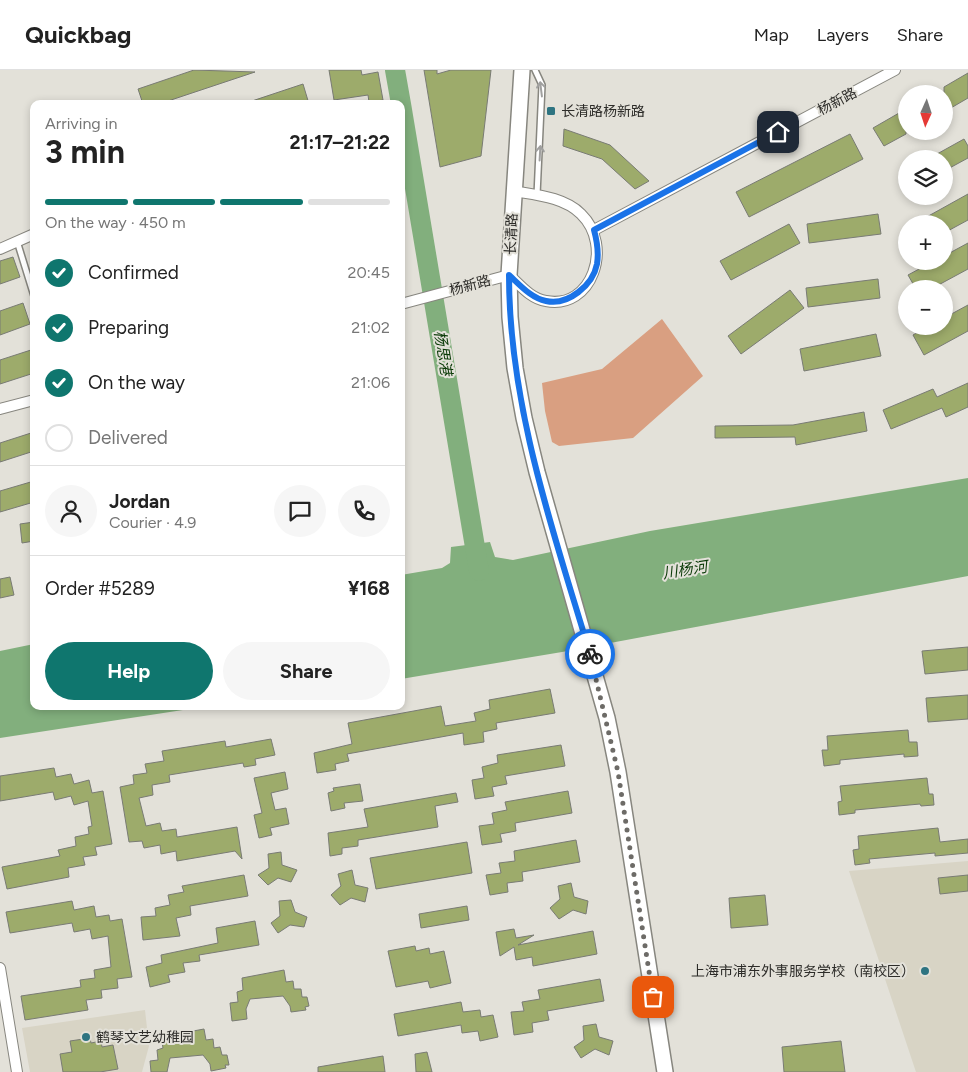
<!DOCTYPE html>
<meta charset="utf-8">
<style>
body{margin:0;font-family:Figtree,"Noto Sans SC",sans-serif;background:#f6f6f6;color:#222;height:100vh;display:flex;flex-direction:column;font-size:19px;white-space:nowrap}
*{box-sizing:border-box;margin:0}
p{font-size:16px;color:#767676}
.icon{flex:none;width:28px;height:28px;fill:none;stroke:currentColor;stroke-width:2;stroke-linecap:round;stroke-linejoin:round}
.map{position:relative;flex:1;overflow:hidden}
.side{position:absolute;left:30px;top:30px;width:375px;height:610px;display:flex;flex-direction:column;background:#fff;border-radius:10px;box-shadow:0 2px 8px #0003}
.side>*{flex:none}
.needle{width:32px;rotate:183deg}
.buttons{position:absolute;left:898px;top:15px;display:grid;gap:10px}
.buttons a{display:grid;place-items:center;width:55px;height:55px;border-radius:50%;background:#fff;box-shadow:0 2px 8px #0003;font-size:25px}
.pin{position:absolute;display:grid;place-items:center;width:42px;height:42px;color:#fff;margin:-21px;border-radius:10px;box-shadow:0 2px 8px #0006}
.courier{position:absolute;display:grid;place-items:center;width:50px;height:50px;margin:-25px;border:4px solid #1a73e8;border-radius:50%;background:#fff;color:#222;box-shadow:0 1px 6px #0007}
.summary em{font-style:normal;font-weight:700}
.summary div{display:flex;flex-direction:column-reverse}
.summary{display:flex;align-items:center;justify-content:space-between;height:85px;padding:0 15px}
h1{font-size:32px;font-weight:700;line-height:38px}
.bar{display:grid;grid-template-columns:repeat(4,1fr);gap:8px 5px;align-content:center;height:60px;padding:0 15px}
.bar i{height:6px;border-radius:4px;background:#e0e0e0}
.bar .on{background:#0f766e}
.bar p{grid-column:span 4}
.line{display:flex;align-items:center;gap:12px;padding:0 15px;border-top:1px solid #e0e0e0}
.line div{flex:1}
.round{display:grid;place-items:center;flex:none;width:52px;height:52px;border-radius:26px;background:#f6f6f6}
ol{padding:0 15px;list-style:none}
li{display:flex;align-items:center;gap:15px;height:55px}
li p{margin-inline-start:auto}
li .icon{padding:5px;border-radius:50%;background:#0f766e;color:#fff;stroke-width:4}
li:last-child{color:#767676}
li i{width:28px;height:28px;border:2px solid #e0e0e0;border-radius:50%}
.cta{display:flex;gap:10px;margin-top:auto;padding:10px 15px}
.cta a{flex:1;height:58px;border-radius:30px;background:#0f766e;color:#fff;font-size:20px;font-weight:700;line-height:58px;text-align:center}
.cta a+a{background:#f6f6f6;color:#222}
header{display:flex;align-items:center;gap:30px;box-sizing:border-box;height:70px;padding:0 25px;background:#fff;border-bottom:1px solid #e0e0e0}
header strong{font-size:24px}
nav{display:flex;gap:28px;margin-inline-start:auto;font-size:18px}
.map>svg:first-child{display:block}
.built{fill:#d8d4c5}
.green{fill:#d99f81}
.water{fill:#82af7d}
.lines{fill:none;stroke-linecap:round;stroke-linejoin:round}
.river{stroke:#82af7d;stroke-width:20}
.building{fill:#9dab6b;stroke:#797b74}
.service-casing{stroke:#87867f;stroke-width:8}
.minor-casing{stroke:#87867f;stroke-width:12}
.secondary-casing{stroke:#87867f;stroke-width:18}
.service{stroke:#fff;stroke-width:5}
.minor{stroke:#fff;stroke-width:10}
.secondary{stroke:#fff;stroke-width:15}
.oneway{stroke:#a0a09f}
.done{stroke:#6d6b67;stroke-width:5;stroke-dasharray:0 9}
.route{stroke:#1a73e8;stroke-width:6}
.poi-dot{fill:#2e7481;stroke:#e3e1d9;stroke-width:2}
.labels{text-anchor:middle;stroke-width:4;stroke-linejoin:round;paint-order:stroke}
.street-label{font-size:14px;fill:#2d2c29;stroke:#e3e1d9}
.poi-label{font-size:14px;fill:#2d2c29;stroke:#e3e1d9;text-anchor:start}
.water-label{font-size:15px;font-style:italic;fill:#0a3a07;stroke:#e3e1d9}
</style>
<header>
<strong>Quickbag</strong>
<nav><a>Map</a><a>Layers</a><a>Share</a></nav>
</header>
<div class="map">
<svg width="968" height="1002" viewBox="0 0 968 1002">
<rect width="100%" height="100%" fill="#e3e1d9"/>
<!-- built -->
<path class="built" d="M968 791V1002H916L849 801Z
M145 940 149 976 142 1002H30L22 958Z"/>
<!-- green -->
<path class="green" d="M662 249 703 306 633 368 559 376 552 372 545 341 542 313 602 299Z"/>
<!-- water -->
<path class="water" d="M968 408V506L562 582 401 609V505L442 498 450 493 451 477 490 472 495 487 513 490 650 461Z
M34 574V636H209L0 668V581Z"/>
<g class="lines">
<!-- river -->
<path class="river" d="M395 0 401 34
M401 34 479 501"/>
</g>
<!-- building -->
<path class="building" d="M194 0 255 2 159 34H143L138 19Z
M329 0H361L362 5 378 2 383 30 369 32 368 25 334 30Z
M424 0H437V4L451 0H491L481 86 440 97Z
M968 3V28L944 42V17Z
M303 14 309 34H250L249 32Z
M906 39V64L884 76 873 58Z
M564 59 610 75 649 111 635 119 602 89 563 76Z
M850 64 863 89 749 147 736 122Z
M964 69 968 76V88L944 101V89H928Z
M968 124V150L944 163V154H914Z
M878 144 881 164 809 173 807 154Z
M789 154 800 173 731 210 720 191Z
M968 173V199L931 219H916L908 205 934 191H944V186Z
M13 187 20 207 0 214V191Z
M878 209 880 228 808 237 806 218Z
M790 220 804 238 741 284 728 266Z
M23 233 30 254 0 265V241Z
M968 235V261L924 285 913 265 929 256H944V248Z
M876 264 881 286 804 301 800 279Z
M34 279V303L0 314V290Z
M968 313V337L946 347 942 338 891 359 883 340 933 319 937 327Z
M864 342 867 361 796 375 795 367 715 368V356L793 355Z
M31 363 34 381 0 392V373Z
M34 411V432L0 442V421Z
M34 452V471L22 473 20 454Z
M10 507 14 525 0 528V509Z
M968 577V600L925 604 922 581Z
M550 619 555 643 496 653 497 659 483 662 484 672 464 675 463 663 347 684 349 691 335 694 336 700 317 703 314 683 352 674 348 653 441 636 445 656 476 651 474 643 490 639 489 630Z
M968 625V649L928 652 926 628Z
M908 660 909 672H917L918 686 904 687V684L840 690V694L824 696 822 680H828L827 666Z
M271 669 275 685 255 689 256 695 244 697 243 693 169 705 170 712 152 715 153 725 139 728 146 756 160 753 162 761 176 759 177 767 237 757 242 789 235 781 177 791 176 781 161 784 160 775 144 778 142 771 129 772 120 717 134 714 133 705 147 703 145 694 164 691 162 681 225 671 226 677Z
M561 675 565 696 505 706 507 714 492 717 494 726 475 729 472 710 484 708 482 697 498 693 497 685Z
M54 698 56 707 71 704 74 714 89 710 92 723 103 721 112 774 95 777 97 785 83 787 85 795 68 798 69 807 7 819 2 797 60 786 58 780 76 776 75 767 89 764 88 757 92 756 88 731 74 735 71 726 55 730 53 722 0 731V706Z
M285 702 288 719 271 723 275 740 286 738 289 754 270 758 272 765 259 768 254 745 262 743 254 708Z
M927 708 929 724H933L934 735 921 736 920 734 855 740V743L839 745 838 732 842 731 840 716Z
M360 714 363 731 344 733 345 738 331 741 328 723 334 721 333 718Z
M568 721 572 743 515 753 516 761 500 764 502 772 482 775 479 756 494 754 492 743 507 740 505 732Z
M456 723 458 732 435 736 438 757 358 770V776L342 778V784L330 786 328 763 368 757 364 739Z
M938 758 940 772 968 769V783L935 786V783L869 789 870 793 855 795 853 780 859 779 858 766Z
M576 770 580 792 522 802 523 811 507 813 508 822 490 825 486 805 501 803 499 793 515 791 514 781Z
M467 772 472 803 376 819 370 788Z
M281 782 282 795 297 800 291 812 278 808 268 815 258 805 269 798 268 784Z
M352 800 355 815 368 818 365 832 351 828 340 835 331 825 341 816 338 804Z
M244 805 248 826 190 836 191 845 176 848 180 866 143 870 141 847 156 846 155 838 170 835 168 825 184 822 182 816Z
M968 805V821L940 824 938 808Z
M571 813 574 827 588 831 586 844 573 840 559 849 550 838 560 829 558 816Z
M765 825 768 855 731 858 729 828Z
M291 830 295 842 307 847 304 857 290 855 278 863 271 853 280 846 279 831Z
M72 831 74 840 94 836 96 847 109 845 110 851 122 849 132 907 117 909 118 918 101 920 102 928 86 930 88 940 25 950 21 926 81 917 80 910 95 908 94 900 111 897 108 866 92 869 90 859 74 862 72 853 10 863 6 842Z
M467 836 469 850 421 858 419 844Z
M255 851 259 875 199 885 200 891 183 893 185 902 168 905 170 912 150 917 146 897 162 893 161 885 218 873 216 858Z
M514 859 516 868 534 865 518 875 593 861 597 884 533 896 532 887 516 890 514 877 500 886 496 862Z
M415 876 416 881 429 878 430 884 444 881 451 913 430 918 428 911 396 917 388 881Z
M284 900 286 912 293 911 294 919H301L302 927H307L309 936 305 937 306 940 291 942 290 936 283 926 250 929 246 939 247 949 232 951 230 933 238 932 237 922 243 920 242 908Z
M600 909 604 931 547 941 549 950 532 953 533 962 514 965 511 942 524 941 522 932 540 929 538 920Z
M461 932 463 942 480 940 481 947 493 945 498 967 480 971 478 961 462 963 461 955 398 966 394 944Z
M596 954 599 967 613 971 609 985 595 979 581 988 574 977 584 970 583 956Z
M204 959 206 970 213 969 214 978 220 977 222 985H227L229 995H225L226 998 211 1001 210 994 203 985 170 988 167 1002H151L150 991 158 990 157 980 163 978 161 967Z
M90 968 91 973 101 971 102 977 113 975 118 999 100 1002H63L60 984 72 982 70 971Z
M841 971 845 1002H784L782 977Z
M427 982 432 1002H416L415 984Z
M383 986 385 1002H318V997Z"/>
<g class="lines">
<!-- service casing -->
<g class="service-casing">
<path id="service" d="M535 0 542 15 537 125
M17 171 34 226"/>
</g>
<!-- minor casing -->
<g class="minor-casing">
<path id="minor" d="M594 160 895 0
M0 179 34 164
M401 234 509 205C520 215 531 229 546 231 592 240 614 176 581 144 564 127 536 125 513 121
M0 339 34 330
M0 898 17 1002"/>
</g>
<!-- secondary casing -->
<g class="secondary-casing">
<path id="secondary" d="M522 0 509 205 510 247 515 298 524 348 537 402 607 648 618 702 665 1002"/>
</g>
<!-- service -->
<use href="#service" class="service"/>
<!-- minor -->
<use href="#minor" class="minor"/>
<!-- secondary -->
<use href="#secondary" class="secondary"/>
</g>
<!-- one-way arrows -->
<defs><path id="oneway-shaft" d="M-6 0H5M1.5-3L5.5 0L1.5 3" fill="none" stroke-width="1.6" stroke-linecap="round" stroke-linejoin="round" transform="scale(1.25)"/></defs>
<g class="oneway">
<use href="#oneway-shaft" transform="translate(541 19) rotate(-97)"/>
<use href="#oneway-shaft" transform="translate(540 83) rotate(-87)"/>
</g>
<g class="lines">
<!-- done -->
<path class="done" d="M590 584 618 702 653 927"/>
<!-- route -->
<path class="route" d="M590 584C553 460 509 336 509 205 520 215 531 228 546 231 568 236 593 215 597 194 599 182 597 171 594 160L778 62"/>
</g>
<!-- markers -->
<g class="poi-dot">
<rect x="546" y="36" width="10" height="10" rx="2.5"/>
<circle cx="925" cy="901" r="5"/>
<circle cx="86" cy="967" r="5"/>
</g>
<g class="labels">
<!-- street labels -->
<g class="street-label">
<text transform="translate(837 31) rotate(-28)" y="5">杨新路</text>
<text transform="translate(511 164) rotate(-87)" y="5">长清路</text>
<text transform="translate(470 215) rotate(-15)" y="5">杨新路</text>
</g>
<!-- poi labels -->
<g class="poi-label">
<text x="561" y="46">长清路杨新路</text>
<text x="915" y="906" text-anchor="end">上海市浦东外事服务学校（南校区）</text>
<text x="96" y="972">鹤琴文艺幼稚园</text>
</g>
<!-- water labels -->
<g class="water-label">
<text transform="translate(443 283) rotate(81)" y="5">杨思港</text>
<text transform="translate(685 500) rotate(-9)" y="5">川杨河</text>
</g>
</g>
</svg>
<div class="buttons">
<a><svg class="needle" viewBox="-14 -14 28 28"><path d="M0-13l5 13h-10z" fill="#e53935"/><path d="M0 13l5-13h-10z" fill="#767676"/></svg></a>
<a><svg class="icon" aria-label="layers" viewBox="0 0 24 24"><path d="M12 4l9 5-9 5-9-5zM3 14l9 5 9-5"/></svg></a>
<a>+</a>
<a>−</a>
</div>
<div class="pin" style="left:653px;top:927px;background:#ea580c"><svg class="icon" aria-label="bag" viewBox="0 0 24 24"><path d="M5 8h14l-1 12H6zM9 8a3 3 0 0 1 6 0"/></svg></div>
<div class="pin" style="left:778px;top:62px;background:#1f2937"><svg class="icon" aria-label="home" viewBox="0 0 24 24"><path d="M3 11l9-7 9 7M6 9v11h12V9"/></svg></div>
<div class="courier" style="left:590px;top:584px"><svg class="icon" aria-label="bike" viewBox="0 0 24 24"><circle cx="6" cy="16" r="4"/><circle cx="18" cy="16" r="4"/><path d="M6 16l4-8h5l3 8M10 8l3 8H6M13 5h3"/></svg></div>
<section class="side">
<div class="summary"><div><h1>3 min</h1><p>Arriving in</p></div><em>21:17–21:22</em></div>
<div class="bar"><i class="on"></i><i class="on"></i><i class="on"></i><i></i><p>On the way · 450 m</p></div>
<ol>
<li><svg class="icon" aria-label="check" viewBox="0 0 24 24"><path d="M5 12l5 5 9-10"/></svg>Confirmed<p>20:45</p></li>
<li><svg class="icon" aria-label="check" viewBox="0 0 24 24"><path d="M5 12l5 5 9-10"/></svg>Preparing<p>21:02</p></li>
<li><svg class="icon" aria-label="check" viewBox="0 0 24 24"><path d="M5 12l5 5 9-10"/></svg>On the way<p>21:06</p></li>
<li><i></i>Delivered</li>
</ol>
<div class="line" style="height:90px"><a class="round"><svg class="icon" aria-label="person" viewBox="0 0 24 24"><circle cx="12" cy="8" r="4"/><path d="M4 21q1-7 8-7t8 7"/></svg></a><div><b>Jordan</b><p>Courier · 4.9</p></div><a class="round"><svg class="icon" aria-label="chat" viewBox="0 0 24 24"><path d="M4 5h16v11H9l-5 4z"/></svg></a><a class="round"><svg class="icon" aria-label="phone" viewBox="0 0 24 24"><path d="M5 4h4l2 5-3 2q2 4 5 5l2-3 5 2v4C11 20 4 13 5 4z"/></svg></a></div>
<div class="line" style="height:65px"><div>Order #5289</div><b>¥168</b></div>
<div class="cta"><a>Help</a><a>Share</a></div>
</section>
</div>
